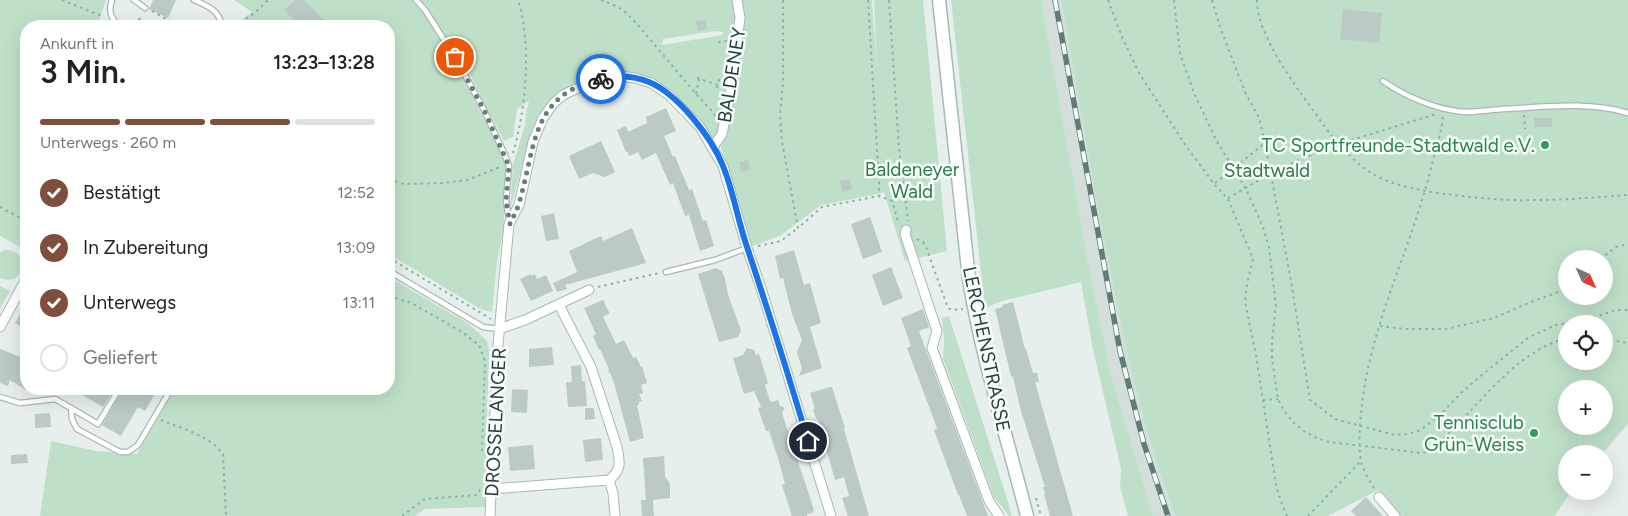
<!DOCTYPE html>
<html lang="de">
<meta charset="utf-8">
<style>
body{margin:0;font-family:Figtree,sans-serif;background:#f2f2f2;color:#222;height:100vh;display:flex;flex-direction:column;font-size:19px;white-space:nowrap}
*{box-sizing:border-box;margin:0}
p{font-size:16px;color:#767676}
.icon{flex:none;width:28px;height:28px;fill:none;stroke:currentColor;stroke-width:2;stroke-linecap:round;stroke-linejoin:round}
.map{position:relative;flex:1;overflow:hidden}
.side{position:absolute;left:20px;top:20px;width:375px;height:375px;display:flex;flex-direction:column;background:#fff;border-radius:20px;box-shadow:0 5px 20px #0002}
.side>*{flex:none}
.needle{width:32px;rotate:135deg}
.tools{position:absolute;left:1558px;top:250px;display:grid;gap:10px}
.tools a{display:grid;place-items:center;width:55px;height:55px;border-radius:50%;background:#fff;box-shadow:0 5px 20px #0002;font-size:25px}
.pin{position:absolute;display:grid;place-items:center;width:42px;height:42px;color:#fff;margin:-21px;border:2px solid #fff;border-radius:50%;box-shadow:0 1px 5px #0007}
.courier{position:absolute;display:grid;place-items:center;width:50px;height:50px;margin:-25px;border:4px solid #1a73e8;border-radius:50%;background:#fff;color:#222;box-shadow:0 1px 6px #0007}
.head em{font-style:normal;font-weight:600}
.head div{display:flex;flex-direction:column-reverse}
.head{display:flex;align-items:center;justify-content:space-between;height:85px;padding:0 20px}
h1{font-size:32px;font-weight:600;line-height:38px}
.bar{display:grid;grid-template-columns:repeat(4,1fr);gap:8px 5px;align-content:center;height:60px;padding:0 20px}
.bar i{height:6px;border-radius:4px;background:#e0e0e0}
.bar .current{background:#804e3d}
.bar p{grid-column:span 4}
ol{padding:0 20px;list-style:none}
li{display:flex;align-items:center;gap:15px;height:55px}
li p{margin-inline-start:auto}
li .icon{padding:5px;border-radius:50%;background:#804e3d;color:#fff;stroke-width:4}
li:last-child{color:#767676}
li i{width:28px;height:28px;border:2px solid #e0e0e0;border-radius:50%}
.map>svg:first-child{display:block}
.built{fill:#d4dfda}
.green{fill:#bfe0c8;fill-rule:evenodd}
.building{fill:#bbcac4}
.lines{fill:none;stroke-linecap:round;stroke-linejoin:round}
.service-casing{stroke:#a8b8b2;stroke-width:7}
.minor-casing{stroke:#a8b8b2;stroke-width:11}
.secondary-casing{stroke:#a4bbb3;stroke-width:15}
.path{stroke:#86b3a5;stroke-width:2;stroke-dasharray:2.5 4;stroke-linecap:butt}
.service{stroke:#fff;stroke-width:4.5}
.minor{stroke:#fff;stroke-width:9}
.secondary{stroke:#fff;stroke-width:12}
.rail-casing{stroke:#5f7d75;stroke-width:5.5}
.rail{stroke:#f7fbf9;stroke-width:4;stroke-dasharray:11;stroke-linecap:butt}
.done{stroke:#687f78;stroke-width:5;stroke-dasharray:0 9}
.route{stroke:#1a73e8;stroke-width:6}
.leisure-dot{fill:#2e9e5b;stroke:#f7fbf9;stroke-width:2}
.labels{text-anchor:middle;stroke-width:5;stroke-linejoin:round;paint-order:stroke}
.street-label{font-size:19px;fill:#24423a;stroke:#f7fbf9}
.leisure-label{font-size:19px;fill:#27864d;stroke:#f7fbf9;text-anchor:end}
.park-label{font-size:19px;fill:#2d7a4b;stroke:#f7fbf9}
</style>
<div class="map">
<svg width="1628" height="516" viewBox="0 0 1628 516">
<rect width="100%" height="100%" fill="#e6efeb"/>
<!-- built -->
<path class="built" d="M1041 0H1061L1110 272 1128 350 1151 445 1175 516H1153L1112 379 1091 278Z"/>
<!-- green -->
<path class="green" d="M0 0H106L99 20 113 26H26V250L0 236Z
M234 0H872L877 67 874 0H923L947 251 905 261 884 192 874 195 821 205 780 236 752 246 729 168 721 148 728 128 734 97 720 133 713 143 688 108 636 76 577 85 539 119 526 151 510 210 513 165 525 125 526 113 529 101 517 109 513 137 504 141 468 71 462 77 495 140 504 161 507 173 504 202V225L497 262 492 312 480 309 389 254V26H234L252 12ZM715 31 723 32V35L662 45 663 39Z
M951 0H1041L1091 278 1112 379 1153 516H1128L1120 487 1121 469 1092 345 1081 282 1002 301 985 308Z
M1061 0H1628V424L1602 454H1566V491H1571L1555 516H1398L1382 497 1378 490 1328 516H1175C1167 492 1158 468 1151 444 1110 299 1088 148 1061 0ZM1566 259H1604V296H1566ZM1566 324H1604V361H1566ZM1566 389H1604V426H1566Z
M4 250C16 249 24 257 23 269 18 279 10 282 0 278V252Z
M389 277 469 324 487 341 489 350 485 507 425 509 415 516H40L51 441 96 451 137 454 175 389H389Z
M0 286 10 291 0 309Z
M949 316 1008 502 1012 516H1009L994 497 943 359 944 340 942 318Z"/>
<!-- building -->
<path class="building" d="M153 0H176L168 18 149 9Z
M295 0H304L330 26H300L284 10Z
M1343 9 1382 13 1379 43 1340 39Z
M705 20 707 29 698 31 696 21Z
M666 108 676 131 664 136 673 157 675 156 689 190 692 189 703 221 706 220 707 223 714 246 700 251 689 215 685 216 673 183 670 185 656 153 642 160 638 152 629 156 628 152H626L617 130 626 126 628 132 647 123 646 117Z
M1534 118H1552V127H1534Z
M601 141 615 172 605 177 593 173 579 179 569 156Z
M748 160 750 170 741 172 739 162Z
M850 179 852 190 842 192 840 181Z
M554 213 559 239 546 241 541 216Z
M870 217 882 252 863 259 851 224Z
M632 228 646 263 565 285 567 289 557 292 553 283 577 272 569 251 601 236 603 241Z
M794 250 804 285 810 283 821 323 810 327 822 368 799 376 802 368 797 352 802 340 792 314 783 278 780 279 775 256Z
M891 267 903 298 883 306 872 275Z
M716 268 722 271 723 275H724L729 298 741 330 738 337 719 342 698 274Z
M531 274V276L535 274 537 279 546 275 553 291 531 301 520 279Z
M603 300 609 312V314L603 317 616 344 624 340 633 358 636 357 641 367 642 366 647 383 641 385 643 393 639 394 642 401 639 402V405H637L644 438 630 442 614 383 610 373 608 372 609 369 600 349 599 350 593 336 596 334 584 308Z
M1013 302 1025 349H1026L1033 373H1037L1039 382H1035L1073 516H1050L1044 494H1045L1043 487H1045L1021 411 1013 377 1011 376 995 309 1003 307 1002 305Z
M26 303V330L15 323Z
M923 309 929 327 919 331 988 516H967L959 495H958L934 430 937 428 907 348 911 346 901 318Z
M552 347 554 365 529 367V349Z
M747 348 754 350 756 355 759 354 768 383 765 385 770 401H771L772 402 778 400 780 406 785 408 782 413 814 510 812 513 807 514V516H792L782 485 785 484 778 458 769 431H766L758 408 761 407 754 391 744 394 733 358 743 355Z
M0 349 26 359V390L10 380 8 386 0 383Z
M581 365 582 381H585L587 406 568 407 566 382H572L571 366Z
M830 387H832L845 428 844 429 869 516H848L842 498 849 496 844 477 835 480 818 419H816L813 409H815L810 393Z
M72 389H114L103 407Z
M123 389H158L145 411 138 407 121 436 102 425Z
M512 389 528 390 527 413 511 412Z
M585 408H594L595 419 585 420Z
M50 413 51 427 35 428V414Z
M601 438 603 460 585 462 583 440Z
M533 445 535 469 510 471 508 447Z
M27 454 28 463 11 464V455Z
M664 456 665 476 670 484V498L653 500 654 516H642L641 500H646L643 458Z
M1366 497 1383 516H1356L1351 511Z"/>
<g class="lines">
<!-- service casing -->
<g class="service-casing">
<path id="service" d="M112 0C108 11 111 21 121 26
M134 0 145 8
M194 0C208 6 219 10 222 26
M416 0 425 10 455 57 484 110 504 153 509 166 506 201 509 220
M1383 81C1406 97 1437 110 1465 112 1477 112 1490 110 1503 109 1544 107 1587 101 1628 113
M389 271 483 327 499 329
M666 272 715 260 747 248
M0 397 20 403 55 399 71 408 72 419 77 429 120 452H128L138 445 171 389
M71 408 98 424 119 389"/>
</g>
<!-- minor casing -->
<g class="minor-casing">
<path id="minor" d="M713 147 722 134 731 89 740 18 737 0
M906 230 905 234 937 331 932 348 989 501 999 516
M0 327 26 279
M499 329 525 320 589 290
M609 480 613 493 615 516
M492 489 609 480C622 470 620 462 617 447L591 367 559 305
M1379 497 1395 516
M490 516 498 345 509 224 519 205 533 142 543 118 553 104 563 95 591 82 620 76 635 78 651 83 669 95 700 127 723 166 747 248 762 291 831 516"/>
</g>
<!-- secondary casing -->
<g class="secondary-casing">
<path id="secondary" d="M939 0 969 279C982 359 1007 437 1027 516"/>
</g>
<!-- path -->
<path class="path" d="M62 0 102 16
M601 0 612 4 624 11 638 25 696 94 713 112 715 116
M783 0V83L780 114 782 142 798 228 822 207 879 196 892 201 899 224
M868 0 879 183V196
M889 0 899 148 908 221
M1108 0 1122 37 1139 73 1186 146 1214 184 1228 199 1253 259 1247 284 1245 302 1256 355 1276 485 1280 499 1287 516
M1174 0 1180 53 1194 93 1216 140 1246 189 1263 227 1269 247 1276 306 1272 341V359L1278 399 1284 411 1294 423 1305 432 1317 438 1329 442 1422 453 1430 452 1434 449C1447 435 1461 421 1474 407 1500 379 1528 349 1566 338
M1212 0 1220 27 1245 92 1259 118 1265 143 1214 184
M1257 0C1256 27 1284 70 1300 92 1321 121 1342 155 1373 174 1394 186 1422 191 1446 194 1476 198 1506 201 1537 200 1567 200 1598 197 1628 195
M152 11 179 26
M136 26 141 16
M235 26 256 12 268 0
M718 42 728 41
M697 78 721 86
M717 88 720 76
M696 94 699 79
M1524 115 1525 129
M1265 143 1291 281 1310 400 1335 419 1395 435 1408 434 1421 430 1443 412 1462 392 1482 375 1529 337 1556 325 1593 318 1615 310H1628
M513 153C526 109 532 44 518 0
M389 179 404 184 442 183 467 180 500 167
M1228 198 1272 173 1301 159 1339 144 1436 114
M0 207 26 221
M917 239 923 242 926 247 948 308 952 310 963 309
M758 246 781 241 798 228
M389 258 491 319
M1600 259 1616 247 1628 244
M598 287 659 273
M389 296 411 303 436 317 462 332 479 345 485 361 482 452
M1380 326 1405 329H1446L1494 318 1531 302 1556 293 1566 286
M1604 339 1628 343
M1263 400 1278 399
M161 420C182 429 209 435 223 454L226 516
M1374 488C1369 480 1363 470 1361 461 1358 443 1360 422 1362 404 1372 319 1414 243 1433 160 1437 145 1442 130 1443 115
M1036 498 1041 516
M402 516 425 499 477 495 479 492 480 487
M1308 516 1361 461"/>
<!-- service -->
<use href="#service" class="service"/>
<!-- minor -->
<use href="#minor" class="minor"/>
<!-- secondary -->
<use href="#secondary" class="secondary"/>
<!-- rail casing -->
<g class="rail-casing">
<path id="rail" d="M1055 0 1120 351 1144 444 1168 516"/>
</g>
<!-- rail -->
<use href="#rail" class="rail"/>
</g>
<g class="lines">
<!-- done -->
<path class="done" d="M455 57 484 110 509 166 506 201 510 224C513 217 517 211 519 203 536 147 530 95 601 79"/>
<!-- route -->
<path class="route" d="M601 79C618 75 634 76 649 82 678 94 712 138 723 166 734 193 738 222 748 250 769 313 789 377 808 441"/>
</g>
<!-- markers -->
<g class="leisure-dot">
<circle cx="1545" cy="145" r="5"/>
<circle cx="1534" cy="433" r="5"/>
</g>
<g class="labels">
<!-- street labels -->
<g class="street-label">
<text transform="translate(731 75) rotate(-81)" y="7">BALDENEY</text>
<text transform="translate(987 349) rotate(78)" y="7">LERCHENSTRASSE</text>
<text transform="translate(495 422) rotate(-87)" y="7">DROSSELANGER</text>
</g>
<!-- leisure labels -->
<g class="leisure-label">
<text x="1535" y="152">TC Sportfreunde-Stadtwald e.V.</text>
<text x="1524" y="429">Tennisclub<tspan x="1524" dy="22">Grün-Weiss</tspan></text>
</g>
<!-- park labels -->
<g class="park-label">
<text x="912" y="176">Baldeneyer<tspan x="912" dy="22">Wald</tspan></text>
<text x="1267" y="177">Stadtwald</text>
</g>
</g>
</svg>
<div class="tools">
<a><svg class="needle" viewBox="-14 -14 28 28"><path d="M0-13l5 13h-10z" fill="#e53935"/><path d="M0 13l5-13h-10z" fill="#767676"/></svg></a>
<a><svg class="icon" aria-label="locate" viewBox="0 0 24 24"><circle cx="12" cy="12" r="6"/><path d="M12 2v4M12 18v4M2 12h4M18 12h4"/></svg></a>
<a>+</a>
<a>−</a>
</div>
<div class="pin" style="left:455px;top:57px;background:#ea580c"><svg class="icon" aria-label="bag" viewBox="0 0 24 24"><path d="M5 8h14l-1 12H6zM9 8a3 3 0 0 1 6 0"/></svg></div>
<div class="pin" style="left:808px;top:441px;background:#1f2937"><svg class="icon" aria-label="home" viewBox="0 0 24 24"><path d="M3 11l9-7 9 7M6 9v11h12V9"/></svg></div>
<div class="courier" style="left:601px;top:79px"><svg class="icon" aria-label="bike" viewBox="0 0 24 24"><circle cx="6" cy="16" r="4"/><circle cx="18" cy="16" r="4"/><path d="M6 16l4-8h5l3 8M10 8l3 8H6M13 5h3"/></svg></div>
<section class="side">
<div class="head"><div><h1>3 Min.</h1><p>Ankunft in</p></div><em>13:23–13:28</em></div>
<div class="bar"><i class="current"></i><i class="current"></i><i class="current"></i><i></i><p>Unterwegs · 260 m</p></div>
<ol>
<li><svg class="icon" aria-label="check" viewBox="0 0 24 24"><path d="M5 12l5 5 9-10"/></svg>Bestätigt<p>12:52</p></li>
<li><svg class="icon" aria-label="check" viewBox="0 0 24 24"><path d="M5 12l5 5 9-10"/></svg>In Zubereitung<p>13:09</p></li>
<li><svg class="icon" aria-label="check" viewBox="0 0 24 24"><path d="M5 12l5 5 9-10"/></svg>Unterwegs<p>13:11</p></li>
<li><i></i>Geliefert</li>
</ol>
</section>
</div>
